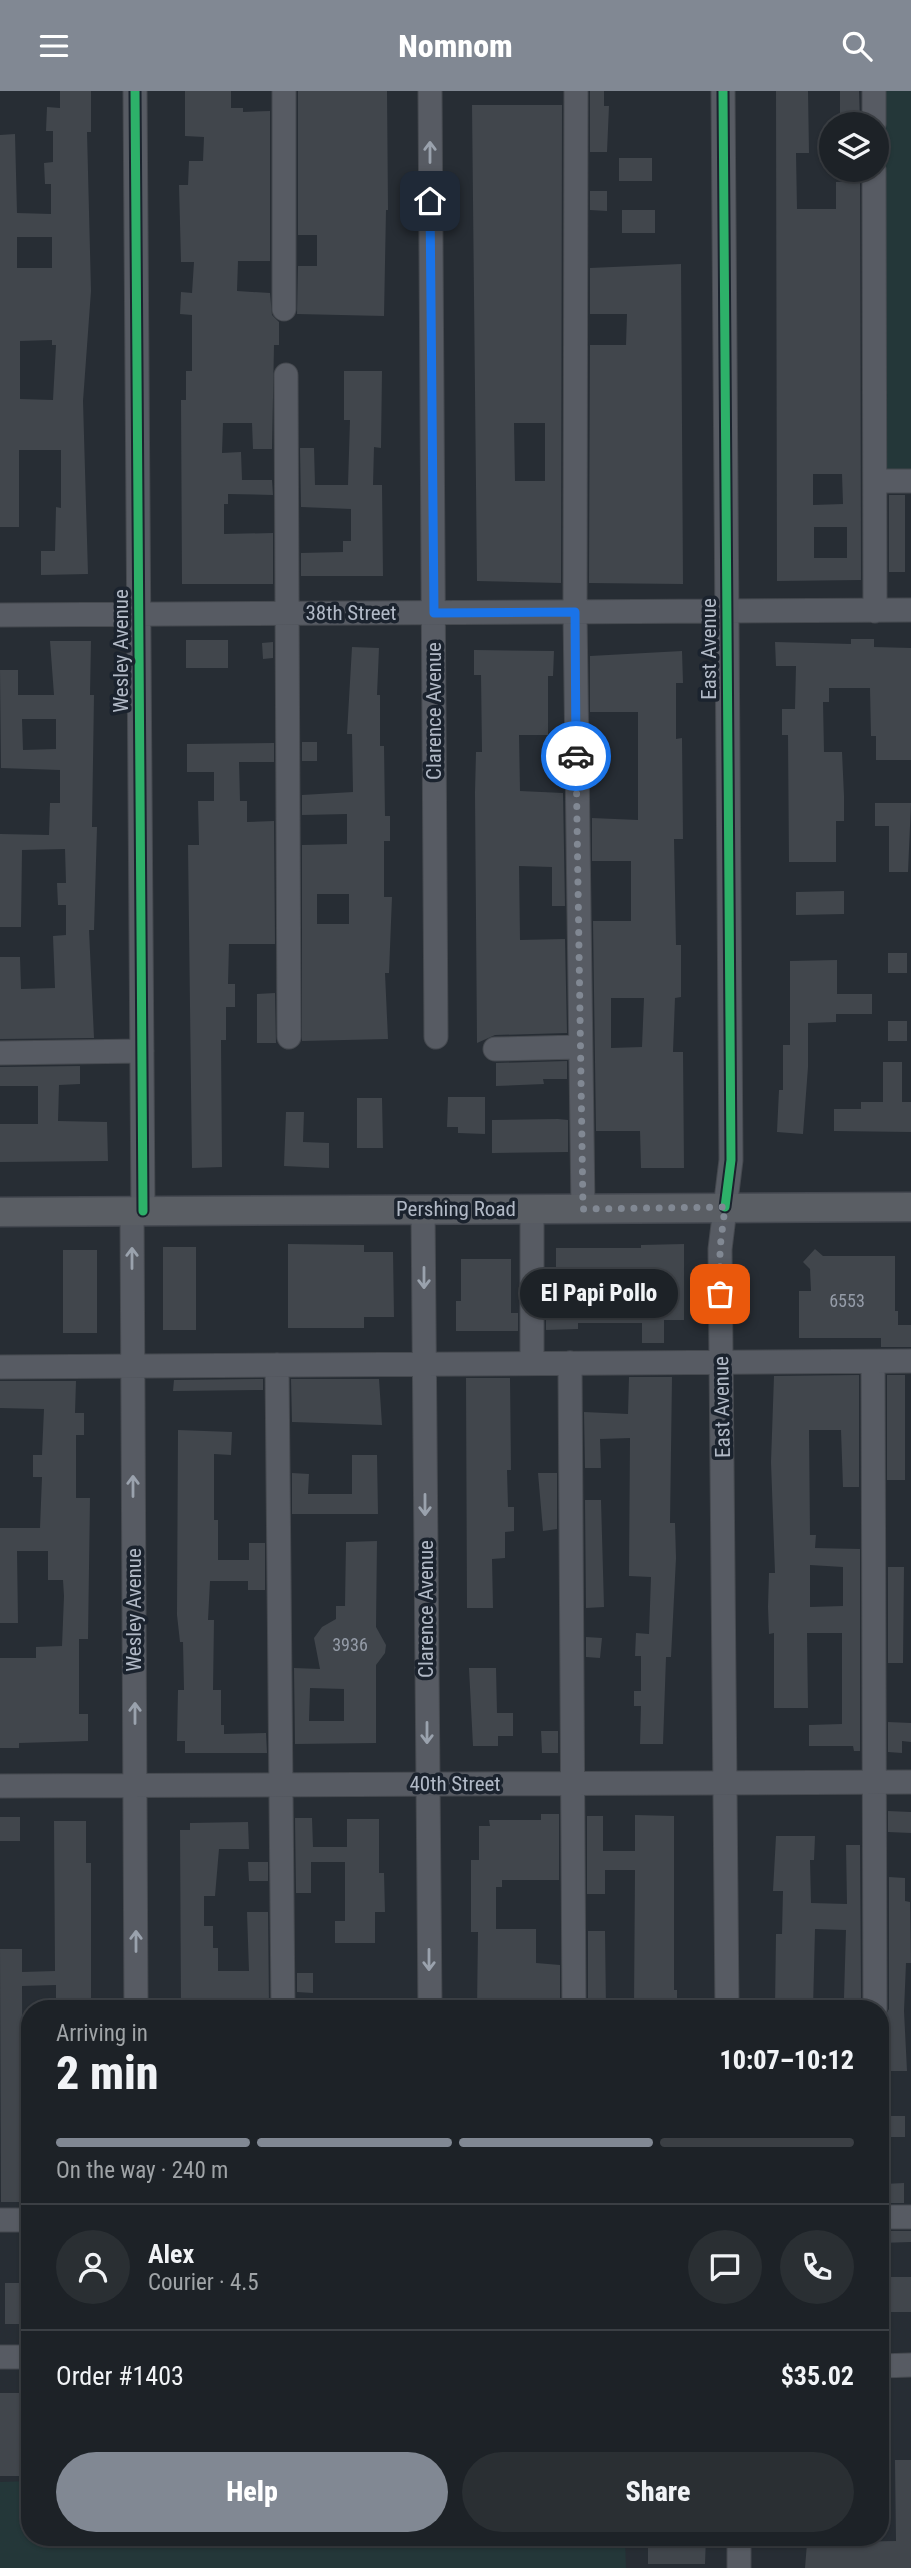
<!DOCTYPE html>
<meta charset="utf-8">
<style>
body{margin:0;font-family:"Roboto Condensed",sans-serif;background:#2a2f33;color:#f1f3f6;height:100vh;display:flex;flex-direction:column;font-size:26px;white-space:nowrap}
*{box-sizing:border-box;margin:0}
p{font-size:23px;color:#a0a4a7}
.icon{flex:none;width:38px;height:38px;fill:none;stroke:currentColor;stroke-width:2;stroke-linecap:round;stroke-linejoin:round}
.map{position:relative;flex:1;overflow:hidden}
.sheet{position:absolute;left:21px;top:1909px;width:868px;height:546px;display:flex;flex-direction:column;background:#1d2227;border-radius:28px;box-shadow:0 2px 5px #0004,0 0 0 2px #3b3f44}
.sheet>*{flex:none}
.tools{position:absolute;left:819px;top:21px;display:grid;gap:14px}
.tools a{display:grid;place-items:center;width:70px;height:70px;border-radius:50%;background:#1d2227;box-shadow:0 2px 5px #0004,0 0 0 2px #3b3f44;font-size:35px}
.pin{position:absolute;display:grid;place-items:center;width:60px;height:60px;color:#fff;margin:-30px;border-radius:14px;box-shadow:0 4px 10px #0006}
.courier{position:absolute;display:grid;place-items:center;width:70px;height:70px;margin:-35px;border:5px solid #1a73e8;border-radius:50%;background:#fff;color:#222;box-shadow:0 2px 9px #0007}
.bubble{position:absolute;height:49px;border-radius:24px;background:#1d2227;box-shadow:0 2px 5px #0004,0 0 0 2px #3b3f44;font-size:23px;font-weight:800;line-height:49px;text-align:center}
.head em{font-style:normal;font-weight:800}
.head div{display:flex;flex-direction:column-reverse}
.head{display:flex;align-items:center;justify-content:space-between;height:119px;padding:0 35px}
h1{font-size:46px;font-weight:800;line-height:52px}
.bar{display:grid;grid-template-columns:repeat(4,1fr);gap:10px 7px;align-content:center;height:84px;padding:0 35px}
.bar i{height:9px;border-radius:5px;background:#3b3f44}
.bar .active{background:#818893}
.bar p{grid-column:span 4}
.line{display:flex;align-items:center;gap:18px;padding:0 35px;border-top:2px solid #3b3f44}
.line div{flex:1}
.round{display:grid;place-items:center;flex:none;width:74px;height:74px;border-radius:37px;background:#2a2f33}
.cta{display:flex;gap:14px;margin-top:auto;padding:14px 35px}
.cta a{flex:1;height:80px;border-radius:42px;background:#818893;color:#fff;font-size:28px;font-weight:800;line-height:80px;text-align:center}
.cta a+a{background:#2a2f33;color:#f1f3f6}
header{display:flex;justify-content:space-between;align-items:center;height:91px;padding:0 35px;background:#818893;color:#fff;font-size:32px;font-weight:800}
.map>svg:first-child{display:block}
.green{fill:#243739}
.building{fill:#41464c;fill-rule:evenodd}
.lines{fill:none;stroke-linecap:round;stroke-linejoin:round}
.minor-casing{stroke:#45494f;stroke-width:25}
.major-casing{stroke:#454951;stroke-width:31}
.minor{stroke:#575b63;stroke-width:23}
.major{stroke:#5a5e64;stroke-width:28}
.cycleway-casing{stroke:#1b232e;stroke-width:13}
.cycleway{stroke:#2db169;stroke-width:9}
.oneway{stroke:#9aa2ad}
.done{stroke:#818893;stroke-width:7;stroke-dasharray:0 12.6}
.route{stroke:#1a73e8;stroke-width:9}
.labels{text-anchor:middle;stroke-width:7;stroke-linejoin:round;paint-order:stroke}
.number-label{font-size:18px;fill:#959ca8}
.street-label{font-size:21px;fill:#b1b9c6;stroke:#1b232e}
</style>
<header><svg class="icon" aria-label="menu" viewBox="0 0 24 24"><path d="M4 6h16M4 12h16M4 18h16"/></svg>Nomnom<svg class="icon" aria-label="search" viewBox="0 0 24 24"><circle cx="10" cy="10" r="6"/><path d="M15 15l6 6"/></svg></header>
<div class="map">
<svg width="911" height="2477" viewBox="0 0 911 2477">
<rect width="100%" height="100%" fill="#272d34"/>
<!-- green -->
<path class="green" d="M882 0H911V383H885Z
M30 2390V2446L625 2447 626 2477H0V2391Z"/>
<!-- building -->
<path class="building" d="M60 0H91V41H87L91 200 83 310 88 483 41 484V460H55L56 416 61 417V359H19V436H0V44L15 43 17 122 51 123V93H45L44 72 53 71V40H46L47 16 60 17ZM17 146H52V177H17ZM52 249V254H56L53 309 20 308V250Z
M185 0H231V17H243V21L270 20V170H238L237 200 270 202 272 224 279 231V254H274L272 358H253L252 332H223L222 362 241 361 242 389H272L273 404 228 403V413H224V443L273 442V493H182L181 309H186V280H192V224L180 223 181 201 192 202 194 171H181L179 94H188L189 70H203L204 46 185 45Z
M298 0H387L388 119H386L384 225 297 223 298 175H317V144H298Z
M590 0H604V15H609L607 61H590Z
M776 0H808L809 62H796L797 118H836V91L860 90 861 489 777 490ZM813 383H842L843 413 813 414ZM814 436H847V467H814Z
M840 0H859L860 31H840Z
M472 14H562L561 492 477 490ZM514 332H545V390H515Z
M619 67H652V90H619Z
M590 100H607V120L590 119Z
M622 119H655V142H622Z
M681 173 683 493 589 492 590 254H626L627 223H590V177Z
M344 280H382L381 357 374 356 373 394H382L383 485H301V462L343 461V450H351V418L301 416 300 357H314L315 394H348L350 329H344Z
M889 404H905V481H889Z
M851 548H874V556L911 557V669H876V645H871L870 597H829V611H823L824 661H842L844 705V730H836V771H789L788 644H782V618H795L796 575H776L775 551 851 553Z
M186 549H228V577H186Z
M50 550H91L90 604H94L92 736H97L94 839H89L94 947 0 948V866H20L21 898 55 897 53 845 66 844V814H58L57 792H66L65 758 22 759 21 836H0V743L49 744 50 712H60V679L1 677 0 579H18V604H54ZM22 628H56V658L23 659Z
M273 551V567L263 568 262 552Z
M352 556 379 557 377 604H380V655H384L385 725H390V750H384V806H392L389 882H385L388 948 302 950V754L347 753V723L302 724V704L353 701 352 643H347ZM317 803H349V833H317Z
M474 559 554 560 553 585H548V644H519L520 700 563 702 565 815H552V776L519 775 520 849 565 848 567 942 495 944 477 952 475 702 476 661H482L481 584H474Z
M682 560 683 592H676V648L682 647 683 748H674L676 854H681V906L675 907 673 961H683L684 1077H641L640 1040H596L593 830H631V770H592V727L638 729V621H590V565ZM611 907H644L642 956 611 957Z
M302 651H317V670H302Z
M274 652V671H239L240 710H247V731L274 730 275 853H229L228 893H235V916H226V949H221L222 1076 192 1077 188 754H199L198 710H214V681H187V653Z
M875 712H911L908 781H889V735H875Z
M844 800V823L796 824V801Z
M888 862H907V882H888Z
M837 869V903H872V923H836V931L808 932V976L803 1043 777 1041 779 999H783V954H790V870Z
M275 902 276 952H257V903Z
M888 930H907V950H888Z
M567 970V988H543L544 993 496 995V972Z
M883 971H902V1011H911V1041L834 1040V1018H861V1011H883Z
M80 975V993L59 994 58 1030 107 1031 108 1070 0 1071V1033H38V995H0V976Z
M448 1006H485V1043L458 1042V1036H447Z
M357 1007H382L383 1057H357Z
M286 1021H304L303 1051 329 1052V1077L284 1075Z
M558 1028 568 1029V1061L492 1062V1029Z
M288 1153 364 1154V1161H393L394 1226H364V1237H288Z
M684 1153V1229H664V1252H642V1232H578V1238L546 1239V1221H556V1157H641V1154Z
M163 1156H196V1239H163Z
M815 1158 823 1165H895V1220H898V1234H911V1256H881V1247H799V1200H811L810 1178 803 1171Z
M63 1159H97V1242H63Z
M461 1168H511V1222H518V1240H456V1210H461Z
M859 1284V1396H843L841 1339H809L810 1444H816L815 1457 860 1458V1660H854L853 1655H809V1634L842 1633V1542H807L808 1617H774V1542L769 1543 768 1516 769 1482H775L771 1371 774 1285ZM810 1474 843 1476V1515L810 1516Z
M887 1284H905V1389H887Z
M629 1286H672L670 1432H675L676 1467 671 1566H666L663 1653H640L641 1615H634V1600H641V1565H635L636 1542 649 1543 651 1486 629 1485 630 1347 600 1348 601 1377H585L584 1321 628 1323Z
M466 1287H510L511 1379H507L508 1416H514V1440L505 1441V1467L492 1468 493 1517H467Z
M263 1288V1299L173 1300 174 1289Z
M291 1288H379L382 1334 292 1331Z
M0 1290H76L75 1322H84V1344H76V1407H90L88 1548H79V1623H88V1650L19 1652V1657H0V1567H36V1556L62 1555 64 1505 63 1489H48V1460H17L18 1532H0V1437H40L42 1386H33V1364H42L44 1318 0 1317Z
M178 1339 232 1341 231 1364 214 1363V1429H218V1469H249V1452H265V1499H248V1490H210L208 1529H214L213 1599H221V1634H224V1643L266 1642 267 1662H185V1650H177L178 1599H184L183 1551H180L177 1524Z
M352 1364H377L378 1423H292V1382L309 1383 308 1403H352Z
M538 1382H557V1438L543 1440Z
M585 1409H601L604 1516 586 1517Z
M377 1450 376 1536 386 1554 385 1562 376 1574V1652L295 1653 294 1577 320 1578 314 1547 322 1536 336 1528V1515H345L346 1451ZM310 1597 344 1598V1630H309Z
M888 1476H904L903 1572H888Z
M586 1546 602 1547 600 1567 586 1566Z
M469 1577H496L497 1622H513V1645H498V1655H473Z
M888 1631 911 1632V1651L902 1650V1662L888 1661Z
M541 1640H558V1662H542Z
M888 1720 911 1721V1742L888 1741Z
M541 1723H559V1789H502V1796H496V1838H536V1872L560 1874V1913L477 1918 478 1841H471V1769H479V1735H490L489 1729H541Z
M635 1724 674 1725V1899H677V1918H634L635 1779H605V1803H587V1725H603V1760H635Z
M0 1726H20V1750H0Z
M295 1727H312L313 1756H347V1728H379V1782H384L385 1821H375V1852H335V1830H345V1771H311V1802H296Z
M54 1730H86V1772H91V1913H56V1894L22 1895 23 2111H1L0 1858H22V1881L55 1880Z
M248 1731 249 1758H219L215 1805H204V1835H213V1857H218V1880H249L247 1821H268L269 1917 181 1918 180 1739H190V1732Z
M776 1745H815L814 1769H810L811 1812 847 1813 846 1754H860L861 1907H844L846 1839 815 1838 813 1918H775L776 1843H782L783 1800H773Z
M248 1771H268V1790H249Z
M889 1786 905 1787V1810L910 1811 911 1872H906L904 1920 907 1980H884L882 1930 889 1918Z
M588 1840H605L606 1918H588Z
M297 1882H313V1902L297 1901Z
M886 2025H905V2046H887Z
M904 2092V2112H884V2093Z
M880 2140H911V2151L880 2152Z
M880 2186H911V2221H880Z
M5 2192H30V2233H5Z
M0 2302H30V2385H0Z
M895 2369H911V2477H805L807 2452 827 2451V2448H841L842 2451 896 2450Z
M648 2446H706L705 2473H648Z"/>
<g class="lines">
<!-- minor casing -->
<g class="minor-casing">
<path id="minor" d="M135 0 143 1120
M284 0V218
M430 0 436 946
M576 0 575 521 583 1118
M723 0 731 1069 720 1158 727 1918
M874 0V33
M874 79 875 520
M286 284 289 946
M875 390H911
M0 524 911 519
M495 958 579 956
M0 962 142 960
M423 1118 430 1918
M132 1120 136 1918
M873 1271 875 1918
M532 1272V1118
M570 1272 574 1918
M277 1274 283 1918
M0 1276 911 1270
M0 1695 911 1691
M880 2126H911
M0 2129H30
M0 2266H30
M880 2275 911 2274
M739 2446V2477"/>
</g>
<!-- major casing -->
<g class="major-casing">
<path id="major" d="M0 1121 911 1116"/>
</g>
<!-- minor -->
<use href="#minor" class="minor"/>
<!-- major -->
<use href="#major" class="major"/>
<!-- cycleway casing -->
<g class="cycleway-casing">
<path id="cycleway" d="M135 0 143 1120
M723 0 731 1069 725 1116"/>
</g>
<!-- cycleway -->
<use href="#cycleway" class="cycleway"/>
</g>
<!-- one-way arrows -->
<defs><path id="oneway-shaft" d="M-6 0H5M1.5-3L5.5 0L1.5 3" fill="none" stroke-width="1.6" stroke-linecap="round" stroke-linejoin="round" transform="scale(1.75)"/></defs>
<g class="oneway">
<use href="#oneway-shaft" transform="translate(430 61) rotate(-90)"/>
<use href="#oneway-shaft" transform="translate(132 1167) rotate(-90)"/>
<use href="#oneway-shaft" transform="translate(424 1187) rotate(90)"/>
<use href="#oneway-shaft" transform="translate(133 1395) rotate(-90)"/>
<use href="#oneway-shaft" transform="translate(425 1414) rotate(90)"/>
<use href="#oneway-shaft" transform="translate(135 1622) rotate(-90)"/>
<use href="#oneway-shaft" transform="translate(427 1642) rotate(90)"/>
<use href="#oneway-shaft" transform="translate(136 1850) rotate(-90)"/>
<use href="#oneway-shaft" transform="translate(429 1869) rotate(90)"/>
</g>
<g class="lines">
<!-- done -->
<path class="done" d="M576 665 583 1118 725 1116 720 1157V1203"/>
<!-- route -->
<path class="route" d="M430 110 434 522 575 521 576 665"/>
</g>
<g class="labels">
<!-- number labels -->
<g class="number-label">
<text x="847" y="1216">6553</text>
<text x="350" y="1560">3936</text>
</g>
<!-- street labels -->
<g class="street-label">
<text x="351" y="529">38th Street</text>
<text transform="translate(709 558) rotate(-90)" y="7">East Avenue</text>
<text transform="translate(121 560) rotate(-90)" y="7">Wesley Avenue</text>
<text transform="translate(434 620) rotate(-90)" y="7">Clarence Avenue</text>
<text x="456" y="1125">Pershing Road</text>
<text transform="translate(722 1316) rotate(-91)" y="7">East Avenue</text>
<text transform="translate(426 1518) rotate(-90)" y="7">Clarence Avenue</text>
<text transform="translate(134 1519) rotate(-90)" y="7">Wesley Avenue</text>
<text x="455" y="1700">40th Street</text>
</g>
</g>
</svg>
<div class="tools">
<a><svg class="icon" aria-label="layers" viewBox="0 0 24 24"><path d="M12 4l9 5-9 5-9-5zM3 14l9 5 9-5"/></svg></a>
</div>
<div class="pin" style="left:720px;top:1203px;background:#ea580c"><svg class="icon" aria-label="bag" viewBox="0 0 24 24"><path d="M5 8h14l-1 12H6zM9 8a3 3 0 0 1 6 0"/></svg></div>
<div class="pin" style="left:430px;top:110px;background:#1f2937"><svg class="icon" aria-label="home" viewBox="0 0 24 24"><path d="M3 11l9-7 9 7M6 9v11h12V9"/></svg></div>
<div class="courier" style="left:576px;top:665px"><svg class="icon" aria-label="car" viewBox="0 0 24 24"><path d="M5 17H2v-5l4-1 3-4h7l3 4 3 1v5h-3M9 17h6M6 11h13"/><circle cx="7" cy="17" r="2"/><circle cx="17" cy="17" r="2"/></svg></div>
<div class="bubble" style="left:520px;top:1178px;width:158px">El Papi Pollo</div>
<section class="sheet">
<div class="head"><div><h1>2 min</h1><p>Arriving in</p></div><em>10:07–10:12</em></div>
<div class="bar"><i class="active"></i><i class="active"></i><i class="active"></i><i></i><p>On the way · 240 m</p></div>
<div class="line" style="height:126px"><a class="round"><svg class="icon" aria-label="person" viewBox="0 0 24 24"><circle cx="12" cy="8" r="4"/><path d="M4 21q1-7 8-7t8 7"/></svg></a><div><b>Alex</b><p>Courier · 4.5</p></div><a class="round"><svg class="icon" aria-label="chat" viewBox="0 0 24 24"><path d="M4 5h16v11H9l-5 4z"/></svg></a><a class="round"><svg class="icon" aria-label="phone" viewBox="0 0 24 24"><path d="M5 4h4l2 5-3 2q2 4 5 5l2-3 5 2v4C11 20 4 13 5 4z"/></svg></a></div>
<div class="line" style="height:91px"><div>Order #1403</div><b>$35.02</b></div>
<div class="cta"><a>Help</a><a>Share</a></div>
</section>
</div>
